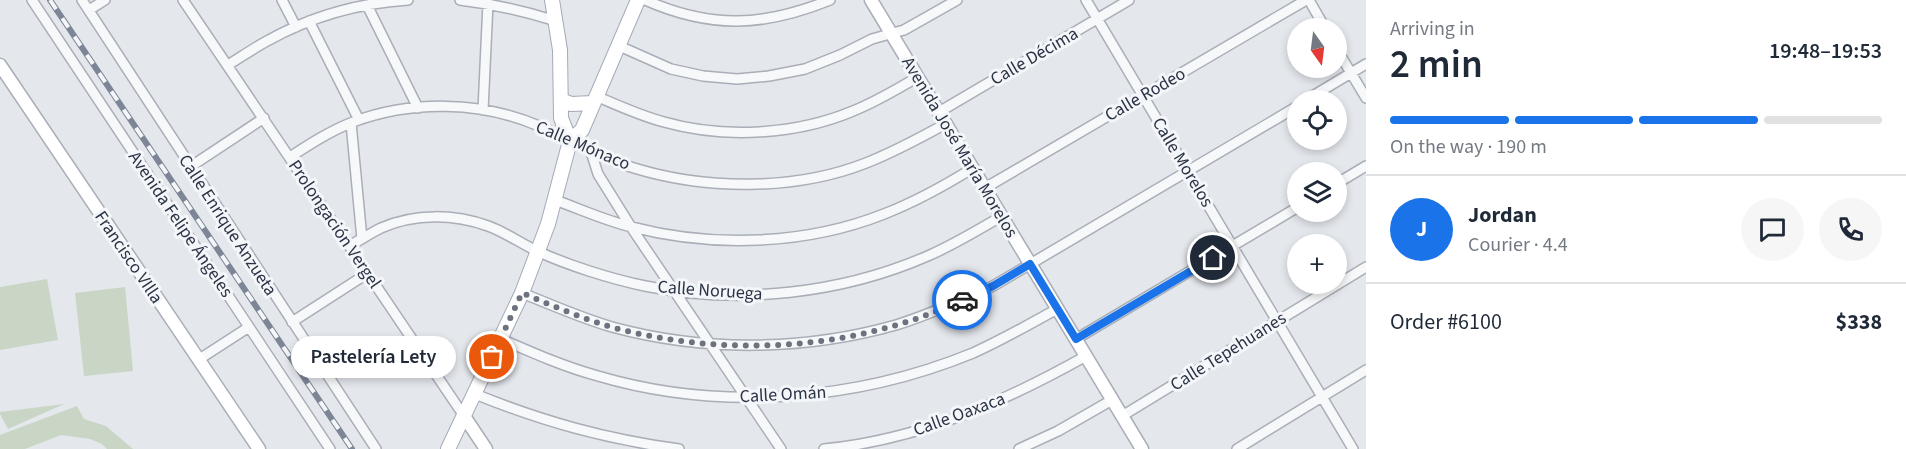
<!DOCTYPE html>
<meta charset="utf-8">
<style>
body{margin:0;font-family:"Source Sans 3",sans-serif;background:#f6f6f7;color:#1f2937;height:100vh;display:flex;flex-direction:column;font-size:22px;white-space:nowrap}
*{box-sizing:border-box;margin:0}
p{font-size:20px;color:#747a83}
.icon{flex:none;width:33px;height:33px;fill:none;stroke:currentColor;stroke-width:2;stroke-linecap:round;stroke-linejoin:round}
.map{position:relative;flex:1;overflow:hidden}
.panel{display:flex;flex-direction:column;background:#fff;width:540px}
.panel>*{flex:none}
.needle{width:39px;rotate:166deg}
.controls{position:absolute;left:1287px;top:18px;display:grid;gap:12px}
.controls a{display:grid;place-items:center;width:60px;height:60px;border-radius:50%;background:#fff;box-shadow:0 3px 9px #0003;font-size:30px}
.pin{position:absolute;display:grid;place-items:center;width:51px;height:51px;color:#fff;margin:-26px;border:3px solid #fff;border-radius:50%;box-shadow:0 2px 6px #0007}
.courier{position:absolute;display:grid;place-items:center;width:60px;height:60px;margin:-30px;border:4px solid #1a73e8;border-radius:50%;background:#fff;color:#222;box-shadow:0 2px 8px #0007}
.bubble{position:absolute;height:42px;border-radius:21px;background:#fff;box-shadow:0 3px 9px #0003;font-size:20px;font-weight:600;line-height:42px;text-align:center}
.headline em{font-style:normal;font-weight:600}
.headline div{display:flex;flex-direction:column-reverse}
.headline{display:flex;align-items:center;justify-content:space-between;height:102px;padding:0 24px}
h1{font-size:39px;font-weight:600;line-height:45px}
.bar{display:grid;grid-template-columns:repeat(4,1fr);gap:9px 6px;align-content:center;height:72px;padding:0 24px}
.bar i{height:8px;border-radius:4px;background:#e0e1e3}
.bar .selected{background:#1a73e8}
.bar p{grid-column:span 4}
.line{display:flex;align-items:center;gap:15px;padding:0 24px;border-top:2px solid #e0e1e3}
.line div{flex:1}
.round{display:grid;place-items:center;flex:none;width:63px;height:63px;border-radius:32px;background:#f6f6f7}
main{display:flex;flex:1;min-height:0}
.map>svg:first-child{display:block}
.green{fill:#c9d6c5}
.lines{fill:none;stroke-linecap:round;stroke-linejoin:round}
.street-casing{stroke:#a9aeb7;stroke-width:12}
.secondary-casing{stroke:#a9aeb7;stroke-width:15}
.primary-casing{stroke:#a3abb8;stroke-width:16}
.street{stroke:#f7f8fa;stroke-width:9}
.secondary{stroke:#fff;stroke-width:12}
.primary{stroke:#fff;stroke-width:14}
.rail-casing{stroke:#7d8696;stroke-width:6}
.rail{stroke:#f4f6f9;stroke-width:4;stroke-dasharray:11;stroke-linecap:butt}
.done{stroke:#6c737f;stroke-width:6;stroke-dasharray:0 10.8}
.route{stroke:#1a73e8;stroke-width:8}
.labels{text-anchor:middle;stroke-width:6;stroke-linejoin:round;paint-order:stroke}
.street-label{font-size:18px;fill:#2b3445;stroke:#f4f6f9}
</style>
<main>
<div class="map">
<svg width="1366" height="449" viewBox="0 0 1366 449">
<rect width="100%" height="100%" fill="#e4e7ec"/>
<!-- green -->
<path class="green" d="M47 279 58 340 0 350V287Z
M125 287 133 371 84 376 75 293Z
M64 404 8 429 0 414V412Z
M77 406 84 419 106 426 133 449H107L102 444 90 439 61 435 25 449H0V435Z"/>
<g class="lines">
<!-- street casing -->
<g class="street-casing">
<path id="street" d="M32 0 330 449
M82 0 376 449
M183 0 464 416
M282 0 296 27
M460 0C493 4 524 11 556 21
M645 0C711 29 763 27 830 0
M1086 0 1353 449
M1309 0 1325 28
M367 5 418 108
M89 10 105 0
M309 21 359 120
M617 45 671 69 703 76 737 79 769 76 805 69 840 55 872 39 904 30 957 0
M1336 48 1366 98
M228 65C241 57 254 48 267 41 310 17 359 3 408 0
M596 96C619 106 641 116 664 122 724 139 796 135 853 111 876 102 897 89 918 77
M1306 100 1366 64
M483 110 488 3 487 0
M939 112 1129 0
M351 123 362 239
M591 152 598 174 631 227 781 449
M290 157C310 144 330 131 353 122 412 100 481 101 539 126 571 139 600 158 634 168 706 190 795 191 866 163 894 152 920 138 947 123
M190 167 264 118
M1336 184 1366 166
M985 188 1306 0
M555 200C580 209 606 221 632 227 713 248 806 245 884 214 915 202 944 186 973 168
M349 246C360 240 371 233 381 228 415 213 454 214 488 226 505 232 520 243 537 251 567 265 611 279 645 286 739 305 842 294 930 255 955 244 978 230 1002 216
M522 293C552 305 581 318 612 327 704 352 804 351 896 325 929 315 961 300 993 286L1298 106
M292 322 368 273
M501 339C533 353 565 367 598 376 720 412 856 401 973 353 1002 340 1030 324 1057 309
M1076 339 1298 207
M198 360 249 327
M475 394C544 422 606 439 679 449
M1122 416 1366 267
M824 449C918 440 1004 402 1086 356
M1019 449 1058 431 1112 400
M1237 449 1366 370"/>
</g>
<!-- secondary casing -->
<g class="secondary-casing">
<path id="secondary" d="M871 0 1142 449
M0 65 259 449
M464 416 486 449"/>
</g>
<!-- primary casing -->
<g class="primary-casing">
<path id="primary" d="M552 0 560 50 561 118 570 141
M561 100 571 104 593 103
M448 449 522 293 548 224 570 141 582 130 638 0"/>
</g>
<!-- street -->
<use href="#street" class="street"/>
<!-- secondary -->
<use href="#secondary" class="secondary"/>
<!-- primary -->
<use href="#primary" class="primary"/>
<!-- rail casing -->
<g class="rail-casing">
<path id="rail" d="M50 0 352 449"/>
</g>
<!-- rail -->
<use href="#rail" class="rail"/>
</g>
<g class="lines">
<!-- done -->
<path class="done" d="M492 357 522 293C551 305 581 318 611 327 725 358 855 351 962 300"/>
<!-- route -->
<path class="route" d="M962 300 993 286 1030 264 1076 339 1213 258"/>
</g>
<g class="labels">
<!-- street labels -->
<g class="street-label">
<text transform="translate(1034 56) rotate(-30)" y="6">Calle Décima</text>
<text transform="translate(1145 94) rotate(-30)" y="6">Calle Rodeo</text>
<text transform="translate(583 145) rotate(23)" y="6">Calle Mónaco</text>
<text transform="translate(960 147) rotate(59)" y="6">Avenida José María Morelos</text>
<text transform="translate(1183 162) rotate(59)" y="6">Calle Morelos</text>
<text transform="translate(181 224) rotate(56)" y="6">Avenida Felipe Ángeles</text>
<text transform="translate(335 224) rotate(56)" y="6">Prolongación Vergel</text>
<text transform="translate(228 225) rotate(57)" y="6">Calle Enrique Anzueta</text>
<text transform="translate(129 257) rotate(56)" y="6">Francisco VIlla</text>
<text transform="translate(710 290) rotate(4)" y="6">Calle Noruega</text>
<text transform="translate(1228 351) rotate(-32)" y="6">Calle Tepehuanes</text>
<text transform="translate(783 394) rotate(-3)" y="6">Calle Omán</text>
<text transform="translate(959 414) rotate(-20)" y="6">Calle Oaxaca</text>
</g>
</g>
</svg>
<div class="controls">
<a><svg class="needle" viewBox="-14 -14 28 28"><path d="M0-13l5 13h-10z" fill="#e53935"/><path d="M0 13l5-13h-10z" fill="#747a83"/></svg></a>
<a><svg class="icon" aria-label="locate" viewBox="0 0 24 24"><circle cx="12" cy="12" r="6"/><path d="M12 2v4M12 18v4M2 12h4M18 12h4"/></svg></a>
<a><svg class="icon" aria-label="layers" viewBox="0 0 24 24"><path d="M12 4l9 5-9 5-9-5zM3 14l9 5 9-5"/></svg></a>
<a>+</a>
</div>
<div class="pin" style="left:492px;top:357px;background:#ea580c"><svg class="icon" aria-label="bag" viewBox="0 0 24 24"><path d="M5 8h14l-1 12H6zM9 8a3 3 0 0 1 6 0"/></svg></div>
<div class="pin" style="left:1213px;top:258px;background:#1f2937"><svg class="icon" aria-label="home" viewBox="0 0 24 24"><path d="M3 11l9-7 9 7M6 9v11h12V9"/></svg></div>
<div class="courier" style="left:962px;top:300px"><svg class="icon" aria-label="car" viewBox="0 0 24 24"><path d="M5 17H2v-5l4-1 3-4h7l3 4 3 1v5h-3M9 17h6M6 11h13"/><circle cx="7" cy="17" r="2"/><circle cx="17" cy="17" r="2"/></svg></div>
<div class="bubble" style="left:291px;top:336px;width:165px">Pastelería Lety</div>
</div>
<section class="panel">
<div class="headline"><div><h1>2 min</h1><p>Arriving in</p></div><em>19:48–19:53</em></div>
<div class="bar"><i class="selected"></i><i class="selected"></i><i class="selected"></i><i></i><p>On the way · 190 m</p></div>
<div class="line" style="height:108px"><b class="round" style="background:#1a73e8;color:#fff">J</b><div><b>Jordan</b><p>Courier · 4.4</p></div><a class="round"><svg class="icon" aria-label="chat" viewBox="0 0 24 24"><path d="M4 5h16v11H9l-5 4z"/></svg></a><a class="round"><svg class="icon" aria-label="phone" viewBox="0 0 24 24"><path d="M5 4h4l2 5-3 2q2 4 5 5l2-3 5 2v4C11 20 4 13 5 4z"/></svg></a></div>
<div class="line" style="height:78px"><div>Order #6100</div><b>$338</b></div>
</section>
</main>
